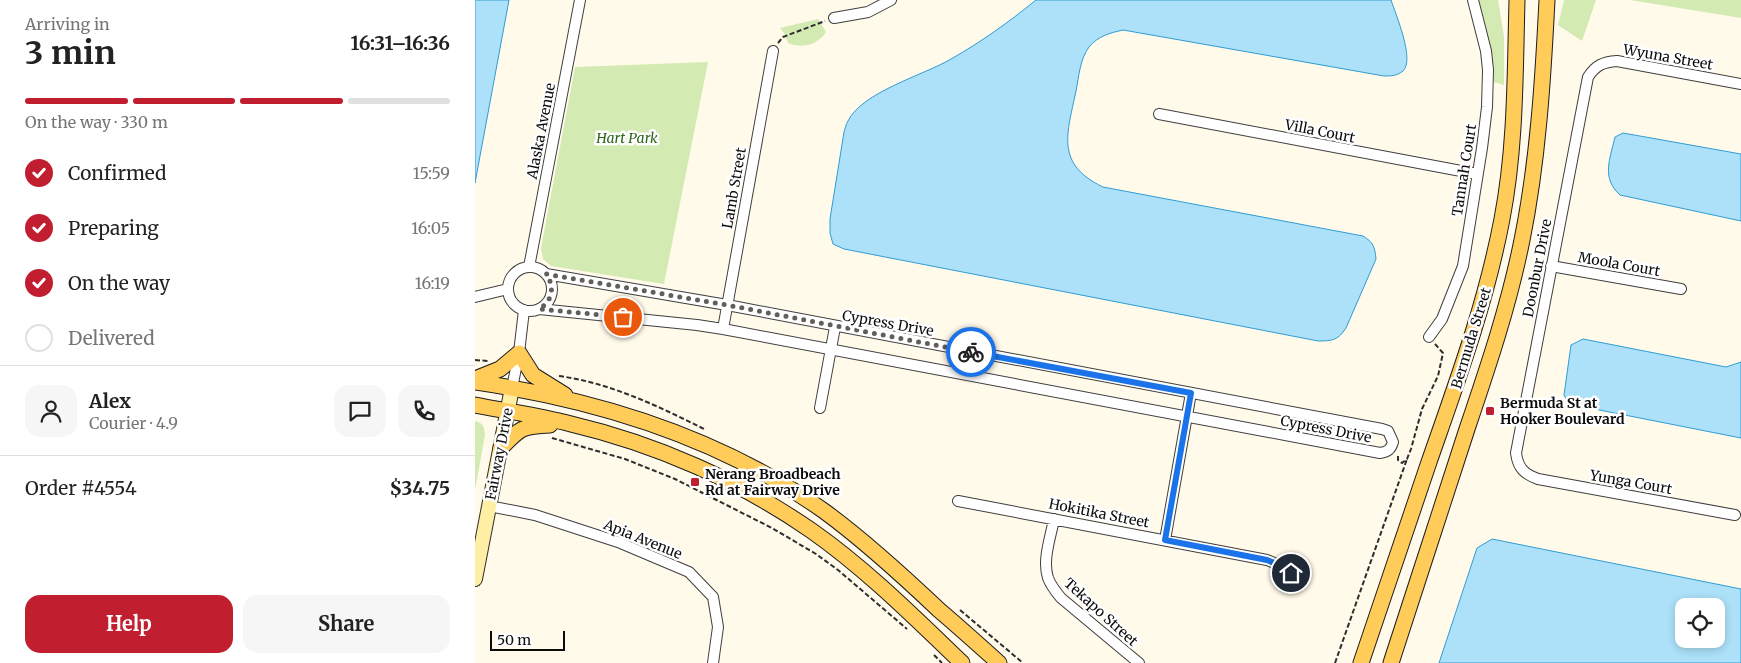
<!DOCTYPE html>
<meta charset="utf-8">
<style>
body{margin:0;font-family:Merriweather,serif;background:#f6f6f6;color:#222;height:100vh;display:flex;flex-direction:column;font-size:19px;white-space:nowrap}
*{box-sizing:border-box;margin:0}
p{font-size:16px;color:#767676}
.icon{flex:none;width:28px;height:28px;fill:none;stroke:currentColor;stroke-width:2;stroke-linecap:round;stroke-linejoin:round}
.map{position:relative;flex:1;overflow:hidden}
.side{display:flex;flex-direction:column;background:#fff;width:475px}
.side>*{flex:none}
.tools{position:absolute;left:1200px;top:598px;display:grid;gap:10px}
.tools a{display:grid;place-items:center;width:50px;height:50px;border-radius:10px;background:#fff;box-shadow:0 2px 8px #0003;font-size:25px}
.scale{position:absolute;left:15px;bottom:12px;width:75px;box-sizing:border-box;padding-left:5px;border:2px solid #0c0c0c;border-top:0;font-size:14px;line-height:18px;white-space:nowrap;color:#0c0c0c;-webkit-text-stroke:4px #fff;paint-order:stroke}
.pin{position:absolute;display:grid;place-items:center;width:42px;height:42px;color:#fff;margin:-21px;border:2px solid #fff;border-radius:50%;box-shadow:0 1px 5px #0007}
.courier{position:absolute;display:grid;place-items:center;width:50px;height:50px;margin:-25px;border:4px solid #1a73e8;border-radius:50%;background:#fff;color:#222;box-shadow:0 1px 6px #0007}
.summary em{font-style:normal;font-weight:700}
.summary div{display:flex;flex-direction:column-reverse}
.summary{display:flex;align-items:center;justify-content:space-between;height:85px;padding:0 25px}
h1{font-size:32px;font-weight:700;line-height:38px}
.bar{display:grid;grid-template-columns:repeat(4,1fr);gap:8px 5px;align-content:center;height:60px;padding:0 25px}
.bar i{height:6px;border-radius:4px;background:#e0e0e0}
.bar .selected{background:#c11e30}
.bar p{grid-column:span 4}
.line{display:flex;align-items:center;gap:12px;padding:0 25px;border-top:1px solid #e0e0e0}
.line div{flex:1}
.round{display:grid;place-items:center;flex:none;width:52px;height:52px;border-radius:15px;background:#f6f6f6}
ol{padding:0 25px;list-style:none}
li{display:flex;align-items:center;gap:15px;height:55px}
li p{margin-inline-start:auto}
li .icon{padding:5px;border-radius:50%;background:#c11e30;color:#fff;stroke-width:4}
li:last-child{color:#767676}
li i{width:28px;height:28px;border:2px solid #e0e0e0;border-radius:50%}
.action{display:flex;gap:10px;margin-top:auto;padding:10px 25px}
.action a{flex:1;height:58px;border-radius:15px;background:#c11e30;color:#fff;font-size:20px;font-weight:700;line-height:58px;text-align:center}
.action a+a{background:#f6f6f6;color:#222}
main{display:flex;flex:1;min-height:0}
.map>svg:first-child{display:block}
.green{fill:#d3ebb3}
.water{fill:#ace1f9;stroke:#309cd3;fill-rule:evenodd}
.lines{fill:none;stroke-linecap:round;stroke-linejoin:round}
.street-casing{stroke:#3f3f3f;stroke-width:12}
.secondary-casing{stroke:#2e2e2e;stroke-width:16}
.primary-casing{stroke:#1d1d1d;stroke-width:17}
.path{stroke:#2e2e2e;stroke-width:2;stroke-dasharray:5 2.5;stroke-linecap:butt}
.street{stroke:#fff;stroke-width:10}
.secondary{stroke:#ffefa5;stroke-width:14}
.primary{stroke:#ffcc5a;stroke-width:15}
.done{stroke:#615f5a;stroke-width:5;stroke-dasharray:0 9}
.route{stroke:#1a73e8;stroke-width:6}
.poi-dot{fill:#c11e30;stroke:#fff;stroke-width:2}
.labels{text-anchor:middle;stroke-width:5;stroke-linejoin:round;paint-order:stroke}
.street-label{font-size:14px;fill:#0c0c0c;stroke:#fff}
.park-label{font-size:14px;font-style:italic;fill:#2e661a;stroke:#fff}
.poi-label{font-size:14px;font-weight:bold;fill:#0c0c0c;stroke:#fff;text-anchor:start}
</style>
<main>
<section class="side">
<div class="summary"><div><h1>3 min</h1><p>Arriving in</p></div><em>16:31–16:36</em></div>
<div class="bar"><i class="selected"></i><i class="selected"></i><i class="selected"></i><i></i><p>On the way · 330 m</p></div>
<ol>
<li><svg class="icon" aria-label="check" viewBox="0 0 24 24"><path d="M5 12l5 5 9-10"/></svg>Confirmed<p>15:59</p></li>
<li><svg class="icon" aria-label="check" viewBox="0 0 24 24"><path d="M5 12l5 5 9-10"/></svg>Preparing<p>16:05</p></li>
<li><svg class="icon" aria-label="check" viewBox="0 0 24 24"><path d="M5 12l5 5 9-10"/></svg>On the way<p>16:19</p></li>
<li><i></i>Delivered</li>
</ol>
<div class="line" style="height:90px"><a class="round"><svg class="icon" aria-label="person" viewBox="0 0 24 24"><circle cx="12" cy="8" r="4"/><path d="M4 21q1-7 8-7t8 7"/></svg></a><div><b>Alex</b><p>Courier · 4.9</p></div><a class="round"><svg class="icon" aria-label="chat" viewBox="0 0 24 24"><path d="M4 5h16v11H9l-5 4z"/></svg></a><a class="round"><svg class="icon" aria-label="phone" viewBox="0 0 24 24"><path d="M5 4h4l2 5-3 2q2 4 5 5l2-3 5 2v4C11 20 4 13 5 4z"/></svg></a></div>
<div class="line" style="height:65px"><div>Order #4554</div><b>$34.75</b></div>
<div class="action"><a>Help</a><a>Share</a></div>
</section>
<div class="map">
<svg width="1266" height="663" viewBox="0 0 1266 663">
<rect width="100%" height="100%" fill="#fffaea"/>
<!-- green -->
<path class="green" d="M1004 0H1023L1029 37V85L1019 82Z
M1089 0H1121L1107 41 1083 25Z
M1155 0H1266V18Z
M343 19 351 32C343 45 327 49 313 43L309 33 305 28Z
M233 62 189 284 76 266 68 259 66 248 100 67Z
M0 421C9 423 9 427 10 435L0 490Z"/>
<!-- water -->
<path class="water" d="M0 0H34L0 183Z
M561 0H916C921 15 940 60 928 71 922 76 916 76 909 76L648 30C635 33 623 36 614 47 605 59 604 76 601 91 592 134 580 164 628 187L888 236C898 242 900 247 901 259L871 328C863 340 858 341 843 341L369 249 358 244 355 233V219L369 132C370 129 371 124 373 121 387 92 449 75 476 59 506 42 534 22 561 0Z
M1148 133 1266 154V221L1145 195C1126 178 1135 159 1140 137Z
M1108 339 1251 367 1266 362V438L1094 404 1089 395 1096 345Z
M1017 539 1266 589V663H964L1002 548ZM1209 606H1241V639H1209Z"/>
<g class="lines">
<!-- street casing -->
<g class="street-casing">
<path id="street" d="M359 18 393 12 416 0
M684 114 1002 174
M1076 266 1206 289
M33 289a22 22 0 1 1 44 0a22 22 0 1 1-44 0Z
M54 267 105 0
M0 297 33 289
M64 309 222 325 248 329 905 453C913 452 916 449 918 442L913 431 907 429 252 305 71 274
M248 329 298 51
M954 337 967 319 988 266 1007 148 1012 107 1013 70 1011 51 998 0
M37 388 44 353 49 310
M345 408 360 327
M483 501 792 560 804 565 816 573
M14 506 60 515 143 542 214 572 238 597 243 627 238 663
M1260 515 1063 479C1049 474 1043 468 1041 453L1113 77C1121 65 1128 62 1142 61L1266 84
M579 519C576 536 567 560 573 578 576 586 581 592 586 598L664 663
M690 540 716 393"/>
</g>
<!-- secondary casing -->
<g class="secondary-casing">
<path id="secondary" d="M0 579 37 388"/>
</g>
<!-- primary casing -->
<g class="primary-casing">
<path id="primary" d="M0 379 25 369 44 353 58 375 90 395
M0 382C124 400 246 438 349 511 390 541 427 575 464 610 484 627 504 645 524 663
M0 405C32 411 65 416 96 424 181 444 265 481 337 531 391 569 439 617 487 663
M26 448C45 428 47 426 75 425
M886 663C909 596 931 529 954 462 982 382 1011 303 1027 219 1041 146 1040 73 1042 0
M916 663C941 585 967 507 992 429 1013 367 1034 305 1047 240 1063 161 1068 80 1072 0"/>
</g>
<!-- path -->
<path class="path" d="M303 43 308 37 350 21
M0 360 13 361
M84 376C136 383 185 407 231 430
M77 438 150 459 200 479 297 528 341 554 363 570 432 629
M923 456V460L927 463 932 459 936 449 947 409 963 376 968 353 960 344
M485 610 548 663
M459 655 467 663
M860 663 932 459"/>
<!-- street -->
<use href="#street" class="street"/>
<!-- secondary -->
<use href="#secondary" class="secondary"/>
<!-- primary -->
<use href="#primary" class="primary"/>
</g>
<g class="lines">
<!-- done -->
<path class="done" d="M148 317 64 309C78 301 80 286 71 274L252 305 496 352"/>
<!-- route -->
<path class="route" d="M496 352 716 393 690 540 792 560 804 565 816 573"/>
</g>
<!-- markers -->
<g class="poi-dot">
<rect x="1010" y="406" width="10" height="10" rx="2.5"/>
<rect x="215" y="477" width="10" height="10" rx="2.5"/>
</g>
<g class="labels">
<!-- street labels -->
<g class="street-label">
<text transform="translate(1193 57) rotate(10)" y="5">Wyuna Street</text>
<text transform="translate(66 131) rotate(-79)" y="5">Alaska Avenue</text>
<text transform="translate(845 131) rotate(11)" y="5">Villa Court</text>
<text transform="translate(989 170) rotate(-81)" y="5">Tannah Court</text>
<text transform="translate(259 188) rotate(-80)" y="5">Lamb Street</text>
<text transform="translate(1144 264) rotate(10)" y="5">Moola Court</text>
<text transform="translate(1062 268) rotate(-79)" y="5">Doonbur Drive</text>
<text transform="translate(413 323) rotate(10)" y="5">Cypress Drive</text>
<text transform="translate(996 338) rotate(-73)" y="5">Bermuda Street</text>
<text transform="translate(851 429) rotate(11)" y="5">Cypress Drive</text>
<text transform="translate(24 454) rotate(-79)" y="5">Fairway Drive</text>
<text transform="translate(1156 482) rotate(10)" y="5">Yunga Court</text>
<text transform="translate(624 513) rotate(11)" y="5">Hokitika Street</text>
<text transform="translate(168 539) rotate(22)" y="5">Apia Avenue</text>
<text transform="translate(626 612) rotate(42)" y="5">Tekapo Street</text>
</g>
<!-- park labels -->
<g class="park-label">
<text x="152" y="143">Hart Park</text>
</g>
<!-- poi labels -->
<g class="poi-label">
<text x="1025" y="408">Bermuda St at<tspan x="1025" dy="16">Hooker Boulevard</tspan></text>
<text x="230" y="479">Nerang Broadbeach<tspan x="230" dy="16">Rd at Fairway Drive</tspan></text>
</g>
</g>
</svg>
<div class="tools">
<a><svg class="icon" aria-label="locate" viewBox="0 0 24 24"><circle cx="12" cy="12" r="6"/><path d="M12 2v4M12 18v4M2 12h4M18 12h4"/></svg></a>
</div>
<div class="scale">50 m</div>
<div class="pin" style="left:148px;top:317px;background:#ea580c"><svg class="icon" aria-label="bag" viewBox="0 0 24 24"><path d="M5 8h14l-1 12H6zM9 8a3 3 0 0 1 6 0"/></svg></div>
<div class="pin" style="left:816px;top:573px;background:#1f2937"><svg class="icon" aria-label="home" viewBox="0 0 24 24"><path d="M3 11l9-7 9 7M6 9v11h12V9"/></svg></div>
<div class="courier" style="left:496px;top:352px"><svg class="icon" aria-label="bike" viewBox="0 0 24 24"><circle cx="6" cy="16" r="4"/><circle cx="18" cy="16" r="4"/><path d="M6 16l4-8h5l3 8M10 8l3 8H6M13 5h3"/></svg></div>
</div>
</main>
